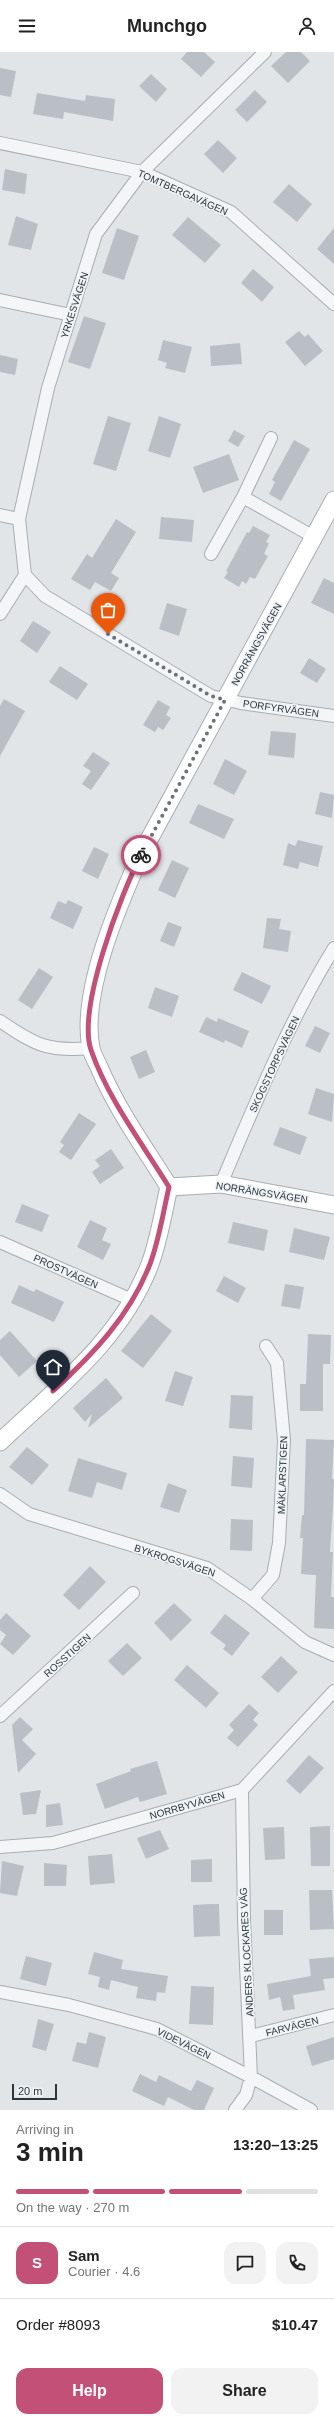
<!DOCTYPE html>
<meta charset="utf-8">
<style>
body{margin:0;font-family:Arial,sans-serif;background:#f2f2f2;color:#222;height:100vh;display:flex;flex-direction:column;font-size:15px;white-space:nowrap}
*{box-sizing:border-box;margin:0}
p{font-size:13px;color:#767676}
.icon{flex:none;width:22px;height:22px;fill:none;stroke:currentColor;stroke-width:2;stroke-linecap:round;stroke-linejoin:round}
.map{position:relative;height:2058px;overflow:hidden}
.sheet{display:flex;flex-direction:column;background:#fff;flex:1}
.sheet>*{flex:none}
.scale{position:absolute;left:12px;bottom:10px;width:45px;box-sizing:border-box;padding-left:4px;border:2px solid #2b363f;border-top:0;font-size:11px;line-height:14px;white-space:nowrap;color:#2b363f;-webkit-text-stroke:3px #f0f4f6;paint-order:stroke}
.pin{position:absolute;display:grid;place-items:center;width:34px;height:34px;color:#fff;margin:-41px -17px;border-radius:50% 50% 50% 0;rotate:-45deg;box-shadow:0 0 4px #0007}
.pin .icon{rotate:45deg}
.courier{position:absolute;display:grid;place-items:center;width:40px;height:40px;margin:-20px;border:3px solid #c35076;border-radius:50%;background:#fff;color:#222;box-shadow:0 1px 5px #0007}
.overview em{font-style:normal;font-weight:700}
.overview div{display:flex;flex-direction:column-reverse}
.overview{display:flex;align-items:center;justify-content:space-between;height:68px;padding:0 16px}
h1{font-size:26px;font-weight:700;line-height:30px}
.bar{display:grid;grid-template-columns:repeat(4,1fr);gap:6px 4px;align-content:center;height:48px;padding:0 16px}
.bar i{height:5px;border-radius:3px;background:#e0e0e0}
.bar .active{background:#c35076}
.bar p{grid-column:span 4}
.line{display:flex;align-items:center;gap:10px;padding:0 16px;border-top:1px solid #e0e0e0}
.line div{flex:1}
.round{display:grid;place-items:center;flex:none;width:42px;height:42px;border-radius:12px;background:#f2f2f2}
.action{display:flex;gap:8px;margin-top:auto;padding:8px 16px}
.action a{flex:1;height:46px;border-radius:12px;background:#c35076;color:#fff;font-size:16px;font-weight:700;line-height:46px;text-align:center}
.action a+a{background:#f2f2f2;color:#222}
header{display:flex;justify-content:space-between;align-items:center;height:52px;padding:0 16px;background:#fff;font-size:18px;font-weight:700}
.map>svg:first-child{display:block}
.building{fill:#b9bfc5}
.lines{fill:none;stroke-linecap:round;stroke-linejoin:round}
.street-casing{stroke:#a7adb2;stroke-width:14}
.secondary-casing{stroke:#a7adb2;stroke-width:19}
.street{stroke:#f3f5f7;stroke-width:12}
.secondary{stroke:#fff;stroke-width:17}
.done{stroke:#6b737a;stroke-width:4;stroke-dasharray:0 7.2}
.route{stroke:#c35076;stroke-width:5}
.labels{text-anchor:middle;stroke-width:3.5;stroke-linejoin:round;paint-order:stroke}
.street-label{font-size:10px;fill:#2b363f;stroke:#f0f4f6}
</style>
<header><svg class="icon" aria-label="menu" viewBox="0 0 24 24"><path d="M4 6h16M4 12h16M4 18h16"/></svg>Munchgo<svg class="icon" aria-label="person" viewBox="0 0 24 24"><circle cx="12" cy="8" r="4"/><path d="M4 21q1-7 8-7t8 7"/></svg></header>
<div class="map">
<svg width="334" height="2058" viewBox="0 0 334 2058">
<rect width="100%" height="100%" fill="#e1e5e8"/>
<!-- building -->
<path class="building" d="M187 0H204L215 10 201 25 181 7Z
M286 0H301L310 9 288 31 271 14Z
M0 16 16 19 11 45 0 43Z
M151 22 167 37 156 50 139 34Z
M255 38 267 50 247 70 235 58Z
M37 41 85 49 86 43 115 47 113 69 64 60 63 67 33 62Z
M218 88 237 106 223 121 204 102Z
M5 117 27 122 25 142 2 138Z
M289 132 312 152 297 170 273 150Z
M16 164 38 172 31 198 8 193Z
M188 165 221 193 205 211 172 183Z
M117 176 139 184 124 228 102 221Z
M334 176V212L317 197Z
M253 217 274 235 262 250 241 231Z
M84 264 106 271 90 317 68 310Z
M299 279 305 285 308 282 323 299 305 314 285 290Z
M163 288 192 295 185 321 165 316 167 311 158 308Z
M240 291 242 312 211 314 210 294Z
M0 303 18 307 15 323 0 320Z
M108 364 131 371 116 419 93 412Z
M159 364 181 372 170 406 148 399Z
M234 378 245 384 238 395 228 389Z
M294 388 310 397 281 449 269 442 275 430 272 428Z
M229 402 239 428 203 441 193 415Z
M161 465 194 468 192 490 159 487Z
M116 467 136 480 111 521 119 526 111 539 95 530 90 538 71 527 87 502 92 506Z
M253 474 270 483 266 490 269 491 264 502 268 504 255 527 250 525 246 532 242 529 239 535 224 526 228 520 226 519 247 480 249 481Z
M324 526 334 531V562L311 551Z
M167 551 187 557 179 584 159 577Z
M33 569 51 580 37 601 20 589Z
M309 606 326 617 317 631 300 621Z
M60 614 88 632 77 648 49 630Z
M4 647 25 659 0 704V654Z
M158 648 170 655 166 663 171 666 163 678 158 675 155 680 143 673Z
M271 679 296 681 294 706 268 703Z
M93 700 110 711 91 738 82 732 91 719 83 714Z
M225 707 247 719 234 743 213 732Z
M320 740 334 743 332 766 315 762Z
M198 752 234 767 224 787 189 771Z
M298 788 323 794 318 815 300 810 298 817 283 813 288 791 295 794Z
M94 795 109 802 98 827 82 819Z
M172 808 189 816 175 846 158 838Z
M68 848 83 855 73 877 50 866 58 849 66 852Z
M267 866 281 867 279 877 291 879 288 900 263 896Z
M168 870 182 875 174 895 160 889Z
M39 916 53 925 32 957 18 948Z
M242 920 271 934 262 952 233 938Z
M155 935 179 944 172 965 148 956Z
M206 965 217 970 218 966 249 979 242 996 225 988 224 991 199 980Z
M315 974 330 981 320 1001 305 994Z
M146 998 155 1020 139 1027 130 1005Z
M316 1036 334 1042 332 1070 308 1062Z
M79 1061 96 1072 71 1108 59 1100 64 1093 60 1090Z
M280 1075 307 1085 300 1103 273 1093Z
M111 1097 124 1116 100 1132 92 1120 100 1114 95 1108Z
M22 1152 49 1163 42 1180 15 1170Z
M90 1168 107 1176 102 1188 111 1192 103 1208 77 1195Z
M233 1170 268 1178 264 1199 228 1191Z
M294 1176 330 1185 324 1208 289 1200Z
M224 1224 246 1236 238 1251 216 1239Z
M285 1232 304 1235 300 1257 281 1254Z
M19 1233 34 1240 36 1237 64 1250 54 1270 11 1251Z
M151 1262 172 1279 143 1316 121 1299Z
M10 1279 37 1309 19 1325 0 1303V1288Z
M308 1282 331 1283 330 1312H323V1359H300V1332H306Z
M175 1319 193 1325 183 1354 165 1349Z
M106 1326 123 1346 88 1376 92 1362 85 1370 73 1356Z
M231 1343 253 1344 252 1378 229 1376Z
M306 1387 334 1388 332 1427H334L333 1454 330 1500H333L331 1545H334V1577L314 1576 316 1523 301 1522 303 1486H300L302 1463H304Z
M27 1395 49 1413 32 1433 9 1415Z
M233 1404 254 1406 252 1436 231 1434Z
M78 1406 127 1421 122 1438 97 1430 92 1446 68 1439Z
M168 1431 187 1438 179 1461 160 1455Z
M231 1467 253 1468 252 1499 230 1498Z
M90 1514 106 1530 79 1558 63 1543Z
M174 1551 192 1568 171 1589 154 1571Z
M6 1561 31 1584 13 1603 0 1592 6 1583 0 1578V1568Z
M225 1562 250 1581 232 1604 223 1597 226 1593 210 1581Z
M127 1591 142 1606 123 1624 108 1609Z
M281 1604 298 1620 278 1641 261 1625Z
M187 1613 219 1641 206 1656 174 1628Z
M249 1652 259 1661 253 1668 258 1673 238 1695 227 1686 234 1678 229 1673Z
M20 1665 33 1677 22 1688 36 1702 18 1721 12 1673Z
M309 1703 324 1716 300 1742 286 1729Z
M157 1709 167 1742 140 1750 138 1745 105 1757 96 1732 131 1719 130 1717Z
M41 1738 36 1762 23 1763 20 1741Z
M60 1751 63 1773 46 1775V1753Z
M330 1774V1814H311L310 1775Z
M284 1775 285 1807 265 1808 263 1776Z
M160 1778 169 1797 146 1807 137 1786Z
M112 1802 115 1831 90 1833 88 1804Z
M212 1807V1830H191V1808Z
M2 1809 24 1814 17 1844 0 1841Z
M44 1811 67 1813 66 1834H44Z
M309 1838H332L334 1877 310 1878Z
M212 1852H219L220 1884 194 1885 193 1853Z
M264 1858H283V1883H264Z
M94 1900 123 1908 121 1917 168 1924 165 1941 157 1940 156 1949 136 1946 138 1935 111 1928 109 1938 98 1935 100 1925 88 1922Z
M26 1904 52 1911 46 1934 20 1927Z
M334 1905V1926L323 1927 325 1938 293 1943 295 1957 283 1959 280 1945 269 1948 267 1932 311 1924 309 1907Z
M191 1934 214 1935 213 1973 189 1972Z
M38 1967 54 1972 46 1999 32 1995Z
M89 1980 106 1985 98 2016 72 2009 77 1990 86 1992Z
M334 1985V2007L312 2014 306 1994Z
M140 2022 156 2030 159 2023 191 2039 197 2028 214 2036 204 2058H194L168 2045 164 2054 132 2039Z"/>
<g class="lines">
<!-- street casing -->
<g class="street-casing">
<path id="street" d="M0 91 142 120 231 160 334 252
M0 248 71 263
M243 445 271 386
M0 463 19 467
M211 502 243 445 314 485
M25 523 45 544 211 644 241 651 334 664
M0 562 25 523 19 467 48 336 96 182 142 120 265 0
M0 969C35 993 48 1000 91 996
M221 1132C255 1052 288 971 334 896
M0 1190 132 1248
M0 1442 29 1462 207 1516 252 1547 305 1590 334 1603
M252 1547 273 1523 279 1491 284 1388 277 1311 266 1294
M0 1664 133 1541
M0 1795 53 1791 242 1738 334 1639
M0 1940 69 1953 157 1977 251 2025 311 2058
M251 1984 334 1963
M235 2058 246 2043 251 2025 244 1868 242 1738"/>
</g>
<!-- secondary casing -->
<g class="secondary-casing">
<path id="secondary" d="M169 1135C145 1096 117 1058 99 1015 96 1009 92 1002 91 996 80 941 118 854 140 804L334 448
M169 1135 221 1132 334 1153
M0 1390C56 1337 122 1287 150 1212 159 1188 163 1161 169 1135"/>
</g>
<!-- street -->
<use href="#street" class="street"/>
<!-- secondary -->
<use href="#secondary" class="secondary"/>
</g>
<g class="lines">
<!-- done -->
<path class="done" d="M108 582 211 644 225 648 141 803"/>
<!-- route -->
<path class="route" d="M53 1339C93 1302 130 1264 150 1212 159 1188 163 1161 169 1135 142 1091 108 1047 91 998 77 956 121 842 141 803"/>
</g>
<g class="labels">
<!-- street labels -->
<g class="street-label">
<text transform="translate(183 140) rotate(24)" y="4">TOMTBERGAVÄGEN</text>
<text transform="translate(74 253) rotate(-72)" y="4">YRKESVÄGEN</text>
<text transform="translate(256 592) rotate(-61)" y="4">NORRÄNGSVÄGEN</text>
<text transform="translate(281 656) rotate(8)" y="4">PORFYRVÄGEN</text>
<text transform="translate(274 1012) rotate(-65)" y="4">SKOGSTORPSVÄGEN</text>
<text transform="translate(262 1140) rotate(9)" y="4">NORRÄNGSVÄGEN</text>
<text transform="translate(66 1219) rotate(24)" y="4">PROSTVÄGEN</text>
<text transform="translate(282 1423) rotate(-88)" y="4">MÄKLARSTIGEN</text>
<text transform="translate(175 1508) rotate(18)" y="4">BYKROGSVÄGEN</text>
<text transform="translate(67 1603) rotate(-42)" y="4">ROSSTIGEN</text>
<text transform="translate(187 1753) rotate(-16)" y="4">NORRBYVÄGEN</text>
<text transform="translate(246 1900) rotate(-93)" y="4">ANDERS KLOCKARES VÄG</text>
<text transform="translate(292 1974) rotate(-14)" y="4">FARVÄGEN</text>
<text transform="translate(184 1991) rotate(26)" y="4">VIDEVÄGEN</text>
</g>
</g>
</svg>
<div class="scale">20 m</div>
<div class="pin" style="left:108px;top:582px;background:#ea580c"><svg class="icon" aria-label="bag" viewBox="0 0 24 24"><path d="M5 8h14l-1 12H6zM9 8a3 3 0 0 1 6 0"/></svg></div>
<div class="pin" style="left:53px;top:1339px;background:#1f2937"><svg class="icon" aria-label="home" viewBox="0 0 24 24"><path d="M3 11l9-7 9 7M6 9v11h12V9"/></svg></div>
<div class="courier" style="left:141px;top:803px"><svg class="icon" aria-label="bike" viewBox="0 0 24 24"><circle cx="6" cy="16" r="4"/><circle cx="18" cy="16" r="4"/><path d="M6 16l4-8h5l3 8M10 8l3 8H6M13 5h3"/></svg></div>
</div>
<section class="sheet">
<div class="overview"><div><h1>3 min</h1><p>Arriving in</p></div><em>13:20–13:25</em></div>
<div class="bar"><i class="active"></i><i class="active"></i><i class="active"></i><i></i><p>On the way · 270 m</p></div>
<div class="line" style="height:72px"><b class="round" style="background:#c35076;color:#fff">S</b><div><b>Sam</b><p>Courier · 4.6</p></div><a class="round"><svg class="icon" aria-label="chat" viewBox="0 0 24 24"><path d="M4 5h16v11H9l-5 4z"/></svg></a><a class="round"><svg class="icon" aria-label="phone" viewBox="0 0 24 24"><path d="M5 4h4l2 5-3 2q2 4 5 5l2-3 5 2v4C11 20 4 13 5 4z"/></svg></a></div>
<div class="line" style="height:52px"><div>Order #8093</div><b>$10.47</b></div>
<div class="action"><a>Help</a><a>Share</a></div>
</section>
